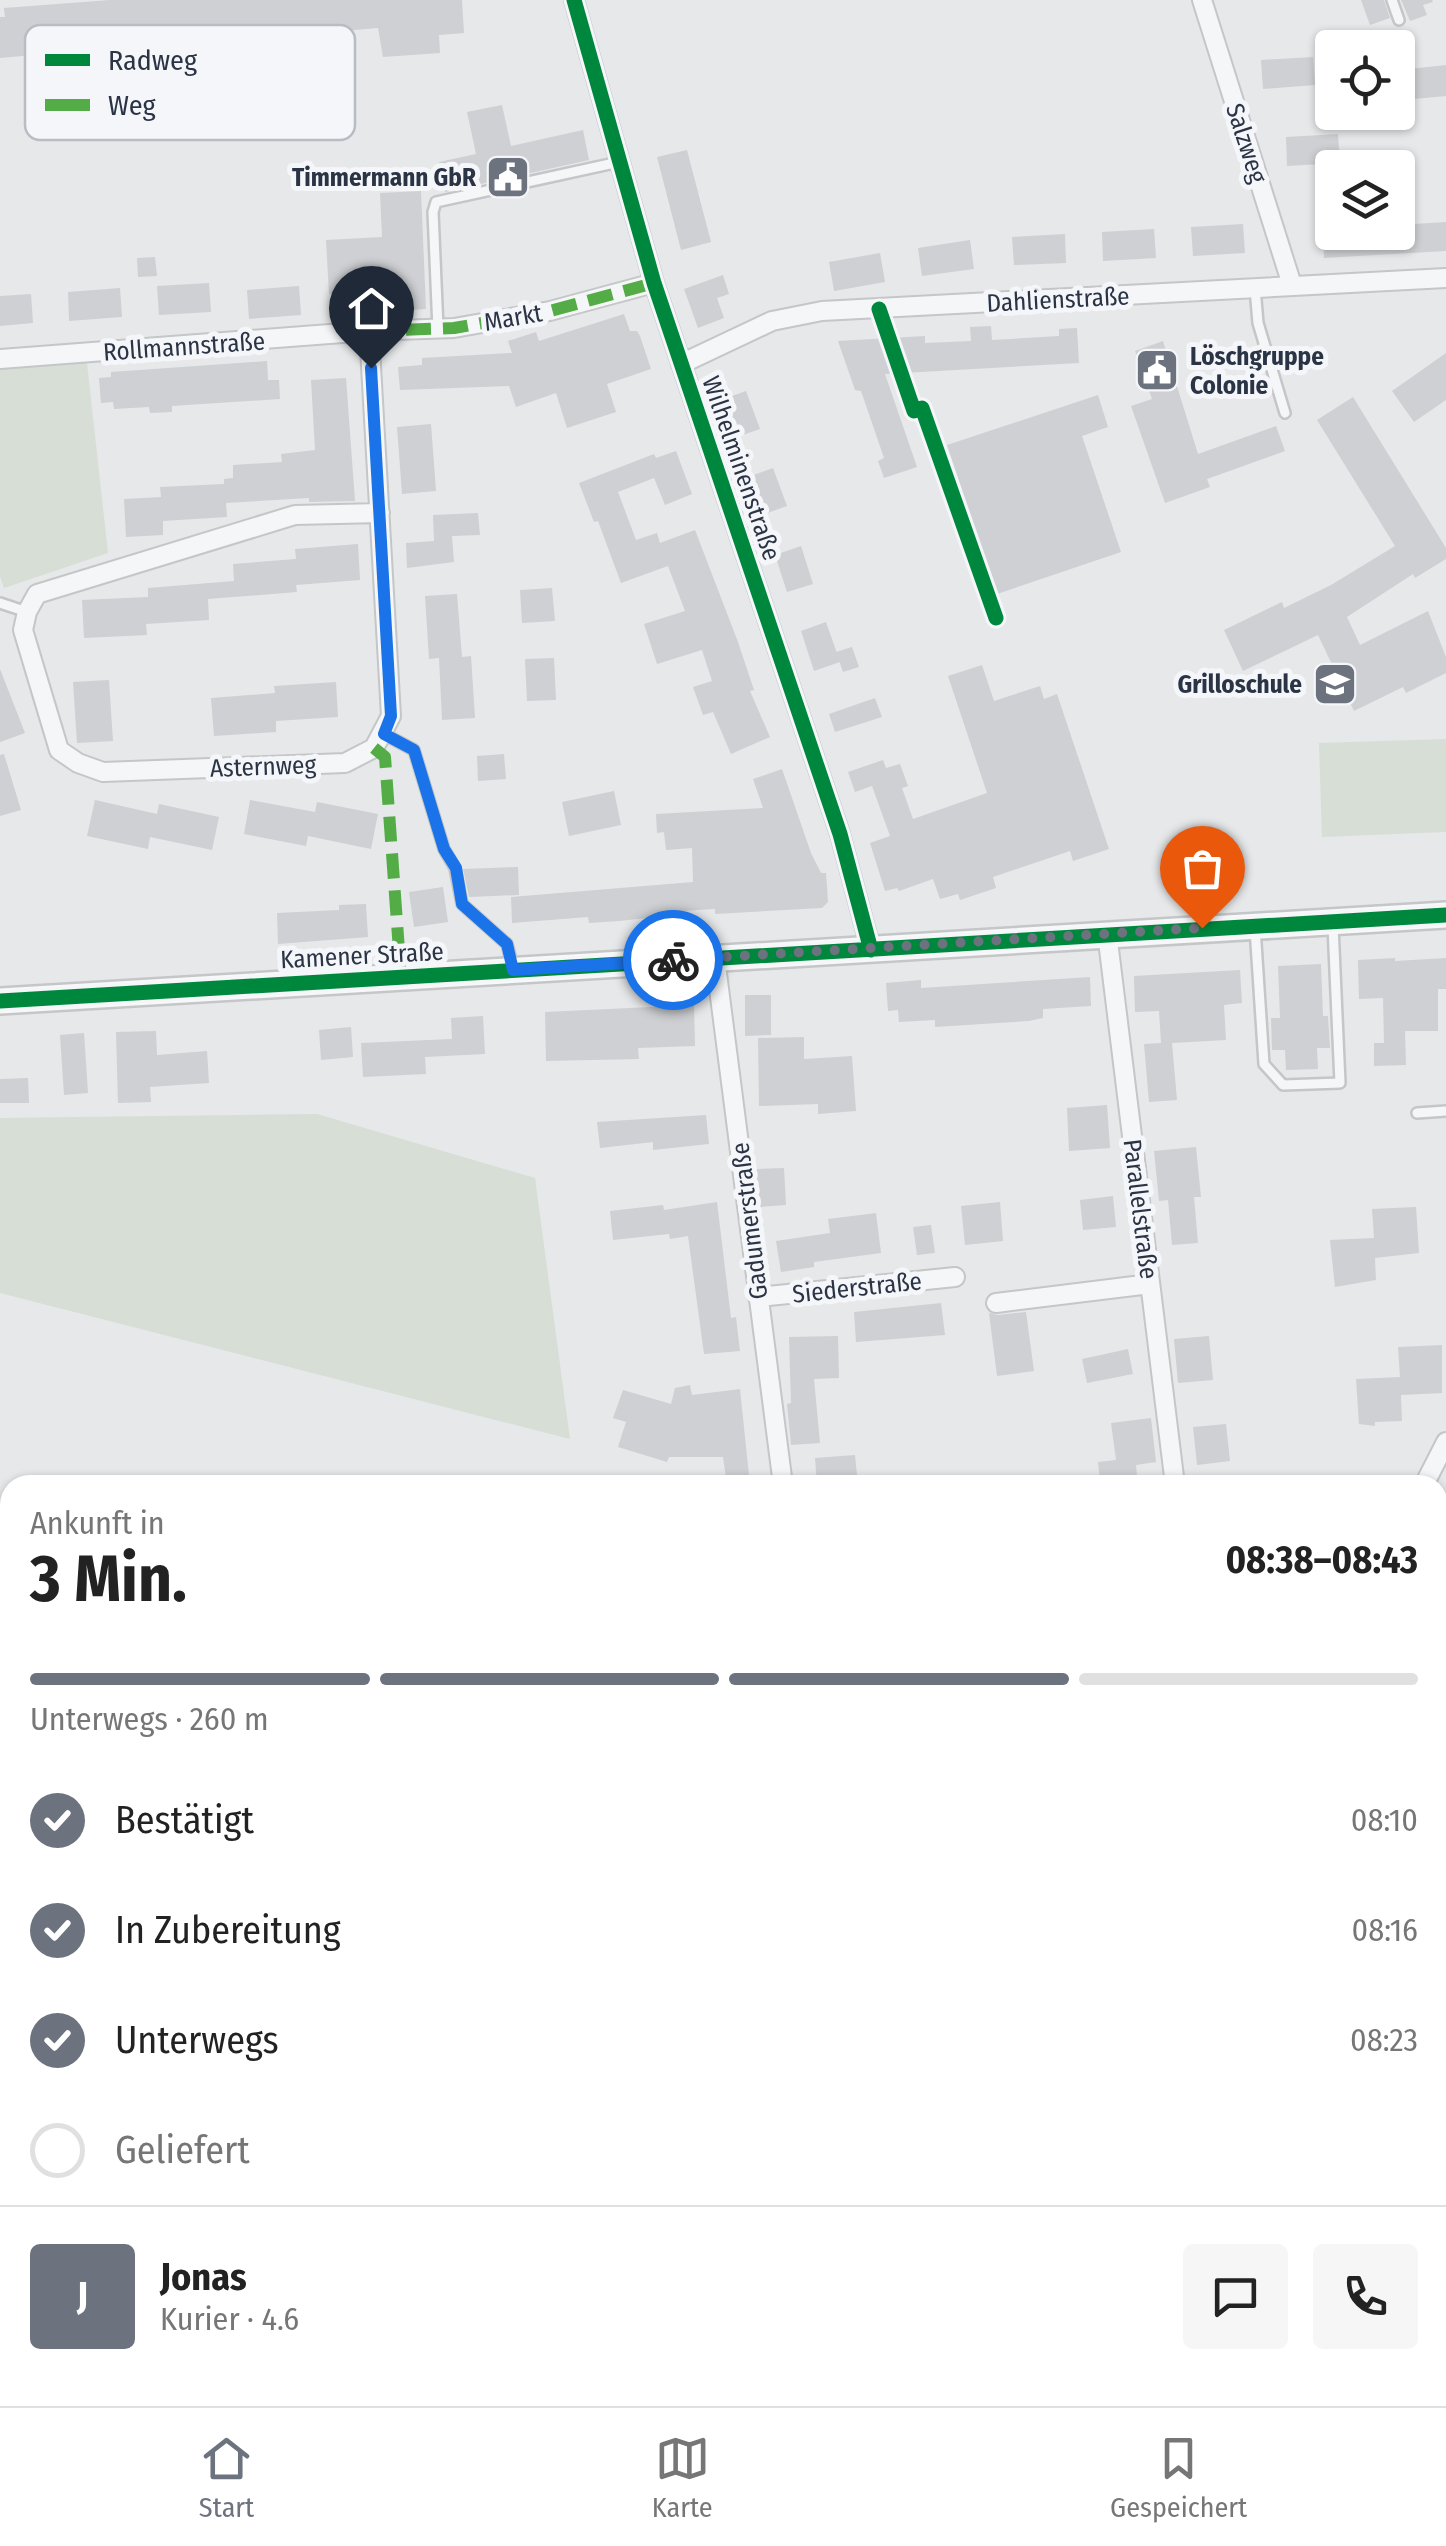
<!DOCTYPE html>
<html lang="de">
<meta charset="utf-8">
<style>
body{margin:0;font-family:"Fira Sans Condensed",sans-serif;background:#f6f6f6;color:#222;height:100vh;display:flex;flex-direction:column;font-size:38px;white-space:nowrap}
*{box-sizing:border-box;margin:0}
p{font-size:32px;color:#767676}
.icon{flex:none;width:55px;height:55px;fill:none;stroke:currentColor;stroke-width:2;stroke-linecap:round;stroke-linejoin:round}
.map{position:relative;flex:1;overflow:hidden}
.details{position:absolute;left:0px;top:1475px;width:1448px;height:932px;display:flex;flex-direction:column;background:#fff;border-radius:30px 30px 0 0;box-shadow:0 2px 8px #0004}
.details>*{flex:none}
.fabs{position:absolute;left:1315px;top:30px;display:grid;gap:20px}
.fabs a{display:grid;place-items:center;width:100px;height:100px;border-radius:10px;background:#fff;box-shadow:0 2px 8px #0004;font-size:50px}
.pin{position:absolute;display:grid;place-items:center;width:85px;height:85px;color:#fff;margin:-102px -42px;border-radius:50% 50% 50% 0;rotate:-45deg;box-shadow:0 0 10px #0007}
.pin .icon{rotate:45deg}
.courier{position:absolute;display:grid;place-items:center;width:100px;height:100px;margin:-50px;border:8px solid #1a73e8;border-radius:50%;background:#fff;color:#222;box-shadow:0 2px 12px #0007}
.overview em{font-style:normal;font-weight:700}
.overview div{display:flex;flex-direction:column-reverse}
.overview{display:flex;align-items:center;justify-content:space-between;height:170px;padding:0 30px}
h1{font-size:65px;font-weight:700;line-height:75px}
.bar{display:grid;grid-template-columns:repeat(4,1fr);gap:15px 10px;align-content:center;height:120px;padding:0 30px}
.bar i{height:12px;border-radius:8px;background:#e0e0e0}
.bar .on{background:#6c737f}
.bar p{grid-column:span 4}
.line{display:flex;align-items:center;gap:25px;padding:0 30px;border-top:2px solid #e0e0e0}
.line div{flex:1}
.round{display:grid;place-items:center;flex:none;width:105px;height:105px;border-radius:10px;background:#f6f6f6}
ol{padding:0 30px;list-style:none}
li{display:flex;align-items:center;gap:30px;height:110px}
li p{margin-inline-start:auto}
li .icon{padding:10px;border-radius:50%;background:#6c737f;color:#fff;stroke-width:4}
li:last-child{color:#767676}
li i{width:55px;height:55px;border:5px solid #e0e0e0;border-radius:50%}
.menu{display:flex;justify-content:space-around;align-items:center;height:140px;border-top:2px solid #e0e0e0;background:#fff;font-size:28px;color:#767676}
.menu a{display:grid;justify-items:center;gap:5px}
.menu .on{color:#6c737f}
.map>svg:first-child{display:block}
.green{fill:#d6ded6}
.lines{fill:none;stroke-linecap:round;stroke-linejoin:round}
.stream{stroke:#b4c4d5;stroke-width:6}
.building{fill:#ced0d3}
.service-casing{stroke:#c4c6c8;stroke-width:14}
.minor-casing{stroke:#c4c6c8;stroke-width:22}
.secondary-casing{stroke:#c4c6c8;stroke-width:30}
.service{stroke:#f5f6f7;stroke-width:9}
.minor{stroke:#f5f6f7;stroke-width:18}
.secondary{stroke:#f8f8f8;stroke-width:25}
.quiet{stroke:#54ac47;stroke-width:12;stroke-dasharray:25 12;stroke-linecap:butt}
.cycleway-casing{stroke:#f4f6f9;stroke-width:21}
.cycleway{stroke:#00873e;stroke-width:15}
.done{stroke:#6c737f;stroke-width:10;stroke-dasharray:0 18}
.route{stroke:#1a73e8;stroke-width:12}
.labels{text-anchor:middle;stroke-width:10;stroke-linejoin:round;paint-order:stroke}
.street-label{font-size:25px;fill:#2b3445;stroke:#f4f6f9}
.poi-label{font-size:25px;font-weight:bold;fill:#2b3445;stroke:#f4f6f9;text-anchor:end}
.key{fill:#f4f6f9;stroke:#b8bcc3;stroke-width:2.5}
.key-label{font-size:28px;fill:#2b3445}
</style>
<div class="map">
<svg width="1446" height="2406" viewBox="0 0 1446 2406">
<rect width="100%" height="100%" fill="#e6e8ea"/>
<!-- green -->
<path class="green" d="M87 363 108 553 4 588 0 576V368Z
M1446 739V832L1322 837 1319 743Z
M317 1114 535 1178 570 1439 0 1293V1118Z
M1113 2398H1202L1198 2406H1109Z"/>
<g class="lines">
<!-- stream -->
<path class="stream" d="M1438 1954 1446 1934
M1438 2221H1446
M1246 2406 1250 2398"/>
</g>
<!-- building -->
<path class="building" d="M110 0H462L464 33 439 35 440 53 383 57 378 28 331 32 332 48 275 55 273 36 199 42 200 63 133 74V69L85 72 84 46 45 49 46 54 0 58V17H5L4 8Z
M1361 0H1384L1390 18 1370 25Z
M1401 0H1432L1433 2 1423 5 1427 15 1410 21Z
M1313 57 1315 85 1263 89 1261 60Z
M1446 65V96L1403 100 1400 70Z
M502 105 511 146 583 130 589 160 445 192 439 162 476 154 467 112Z
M1338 134 1340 163 1287 166 1286 137Z
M687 150 711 242 681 250 657 157Z
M421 191 426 309 385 311 384 291 329 294 326 240 382 237 380 193Z
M1446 222V251L1324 258 1323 232H1398V225Z
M1243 224 1245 253 1193 256 1191 227Z
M1154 229 1156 258 1103 261 1102 232Z
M1065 234 1066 263 1014 265 1012 237Z
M970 240 974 269 922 276 918 248Z
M880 253 885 282 834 291 829 262Z
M155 257 157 276 138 277 137 258Z
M723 275 729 294 717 298 724 318 698 328 684 289Z
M209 283 211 312 159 315 157 286Z
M299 286 301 315 249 319 247 290Z
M120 288 122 317 69 321 68 292Z
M31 294 33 323 0 326V296Z
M624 314 630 331H637L640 336 651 369 607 384 616 412 567 428 556 393 516 407 509 386 400 390 398 367 422 365V358L512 353 508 341 536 332 539 341Z
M991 326 992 340 1059 336V329L1077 328 1079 363 885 374 917 467 884 478 878 461 884 458 861 391 855 390 838 341 925 336V343L971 341 970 327Z
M1163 341 1198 454 1276 426 1285 451 1207 479 1210 487 1165 503 1131 406 1152 399 1135 351Z
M1446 353V400L1414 422 1392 391Z
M267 361 268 380H279L280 399 172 406V412L150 413 149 407 114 409 113 402 101 403 99 378 111 377V372Z
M346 378 355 501 309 502V498L226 503 227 517 163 521V535L126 537 124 499 161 497 160 487 224 484V479L233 478V465L282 462 281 454 315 450 311 380Z
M746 391 760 429 734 438 721 400Z
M1098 395 1108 427 1082 436 1121 552 997 594 947 445Z
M1353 397 1446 548V559L1415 578 1413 574 1347 617 1360 645 1428 611 1446 657V673L1406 693 1403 687 1354 711 1318 635 1243 671 1224 630 1282 602 1284 608 1331 585 1395 546 1317 420Z
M431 424 436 491 402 494 397 427Z
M676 451 692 494 665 505 654 478 618 492 636 540 657 533 660 543 695 530 738 642 754 690 750 691 770 737 731 754 713 712 703 715 693 687 712 681 702 650 657 664 644 624 685 611 668 566 621 583 598 521 594 522 579 483 654 454 656 458Z
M773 468 787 506 762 515 748 477Z
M478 513 480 535 452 536 454 562 407 568 406 543 434 541 433 515Z
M358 544 360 580 296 585 297 592 208 599 209 620 146 624 147 635 84 638 82 600 148 597V588L234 581 233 564 296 559 295 549Z
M801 546 813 584 787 592 775 555Z
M552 588 555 621 522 623 520 590Z
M457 594 462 657 471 656 475 718 442 720 439 658 429 659 425 596Z
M826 622 840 662 814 671 801 631Z
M852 647 859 667 843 672 836 652Z
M554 658 556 700 527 701 525 659Z
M982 665 994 701 1040 686 1044 699 1057 694 1109 849 1073 861 1070 851 993 877 996 888 960 900 958 894 940 899 933 879 899 891 897 888 885 891 870 843 890 836 872 786 855 792 848 772 883 760 886 768 900 764 908 786 902 788 913 819 987 793 948 676Z
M0 669 25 733 0 742Z
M109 680 113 741 77 743 73 682Z
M336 682 338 717 276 721V732L214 736 211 698 275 693 274 686Z
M875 698 882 717 835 732 829 714Z
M4 754 21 810 0 816V755Z
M504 754 506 779 478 781 477 756Z
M782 769 811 853 821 873H826L828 902 822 908 715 914V909L664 912 665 916 619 921 589 923 588 917 512 923 511 897 693 882 692 848 666 850 664 832 657 833 656 814 763 808 753 779Z
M614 791 621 825 569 836 562 802Z
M95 800 157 814 159 804 219 817 212 850 150 837 148 849 87 836Z
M250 800 315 812 317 802 378 814 371 849 308 836 306 846 244 834Z
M518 867 519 895 469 897 463 869Z
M443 887 448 922 414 927 409 892Z
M366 904 368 937 278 944 277 913 339 910V905Z
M1395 958V961L1446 958V989H1438V1031H1405L1406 1065 1374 1066V1043H1384L1383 998 1359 999 1358 960Z
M1321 964 1323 1016H1328L1330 1048H1317L1318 1069 1286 1070 1285 1050H1272L1271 1018H1280L1278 966Z
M1240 970 1242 1003 1224 1005 1226 1040 1172 1043 1177 1100 1149 1102 1144 1044 1161 1043 1159 1011 1135 1012 1134 976Z
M1090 977 1091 1006 1043 1009V1018L1029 1021 935 1027V1020L899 1022 898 1010 888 1011 886 983 921 980V988Z
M745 995H771V1035L745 1036Z
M694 1005 695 1046 638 1048 639 1059 546 1061 545 1012Z
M483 1016 485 1054 425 1057 426 1074 363 1077 361 1043 452 1039 451 1018Z
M351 1027 353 1057 321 1060 319 1030Z
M156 1031 157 1055 207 1051 209 1083 150 1087 151 1102 118 1103 116 1032Z
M84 1033 88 1093 64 1095 60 1035Z
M804 1037V1059L852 1056 856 1111 818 1114V1104L759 1106 758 1038Z
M28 1078 29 1103H0V1079Z
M1107 1105 1110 1148 1069 1151 1067 1108Z
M706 1115 709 1144 653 1150V1142L600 1148 597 1122Z
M1196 1147 1201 1197H1194L1198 1243 1172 1245 1168 1200 1159 1201 1154 1151Z
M784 1168 786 1205 760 1207 755 1169Z
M1113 1196 1116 1227 1083 1230 1080 1200Z
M717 1202 731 1318 736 1317 740 1351 704 1354 688 1236 670 1239 669 1234 613 1240 610 1211 663 1205 664 1210Z
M1000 1202 1003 1241 965 1245 961 1206Z
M1416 1207 1419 1253 1375 1258 1376 1280 1335 1287 1330 1240 1374 1238 1372 1209Z
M876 1213 881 1253 814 1262V1267L781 1272 776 1241 830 1233 828 1219Z
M931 1225 935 1253 917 1255 913 1227Z
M941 1303 945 1335 856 1342 854 1312Z
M1026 1312 1034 1371 997 1376 989 1313 998 1315Z
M838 1336 839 1378 814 1379 820 1443 791 1445 787 1404 791 1403 789 1337Z
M1209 1336 1213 1380 1178 1383 1174 1339Z
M1442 1345V1393L1401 1395 1402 1421 1375 1422V1426L1359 1424 1356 1379 1400 1377 1398 1347Z
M1128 1349 1133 1374 1087 1383 1082 1359Z
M690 1385 692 1395 740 1389 750 1485H727L723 1457H669L667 1462 618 1447 626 1422 613 1418 623 1390 671 1404 675 1388Z
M1151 1418 1156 1462 1136 1465 1137 1476 1100 1480 1098 1462 1116 1460 1111 1423Z
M1226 1424 1230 1461 1197 1465 1193 1427Z
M855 1455 858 1485H817L815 1458Z"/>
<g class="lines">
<!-- service casing -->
<g class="service-casing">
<path id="service" d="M1392 0 1399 20
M1255 288 1258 323 1285 413
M438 329 433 212 436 202 619 162
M0 603 27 612
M384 734 414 750 444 849 455 868 462 904 507 944 513 968
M1255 928 1264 1064 1283 1085 1340 1083 1333 926
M1417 1113 1446 1111"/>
</g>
<!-- minor casing -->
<g class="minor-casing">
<path id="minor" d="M574 0 654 283 840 834 871 950
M1202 0 1292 285
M369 331 391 716 374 748 345 763 103 772 78 763 59 750 23 630 27 612 37 594 295 515 380 513
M0 359 369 331 454 328 550 311 654 283
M681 364 772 321 822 311 1446 278
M1107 933 1175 1485
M715 958 783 1485
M758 1297 955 1277
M996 1303 1150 1284
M1424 1485 1446 1442
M630 2406 633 2398"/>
</g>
<!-- secondary casing -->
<g class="secondary-casing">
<path id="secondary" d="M0 1001 1446 915"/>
</g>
<!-- service -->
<use href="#service" class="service"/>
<!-- minor -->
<use href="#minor" class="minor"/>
<!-- secondary -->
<use href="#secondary" class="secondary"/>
<!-- quiet -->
<path class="quiet" d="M369 331 454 328 550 311 654 283
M374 748 385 757 401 978
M1438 1827 1446 1813
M1438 2177H1446
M1198 2406 1202 2398"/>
<!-- cycleway casing -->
<g class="cycleway-casing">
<path id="cycleway" d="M574 0 654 283 840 834 871 950
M879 309 914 411 922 408 996 618
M0 1001 1446 915"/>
</g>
<!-- cycleway -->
<use href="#cycleway" class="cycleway"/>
</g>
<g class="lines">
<!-- done -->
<path class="done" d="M673 960 1202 928"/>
<!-- route -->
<path class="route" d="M371 368 391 716 384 734 414 750 444 849 456 868 462 904 507 944 513 970 673 960"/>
</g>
<!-- icons -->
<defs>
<g id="civic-square" transform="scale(2.25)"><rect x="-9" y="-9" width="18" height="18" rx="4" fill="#6c737f" stroke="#f4f6f9"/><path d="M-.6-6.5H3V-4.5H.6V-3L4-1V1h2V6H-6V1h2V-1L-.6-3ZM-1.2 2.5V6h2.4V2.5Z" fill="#fff"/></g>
<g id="school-square" transform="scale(2.25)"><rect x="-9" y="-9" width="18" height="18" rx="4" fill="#6c737f" stroke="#f4f6f9"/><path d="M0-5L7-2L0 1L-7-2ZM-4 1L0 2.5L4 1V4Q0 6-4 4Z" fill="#fff"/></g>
</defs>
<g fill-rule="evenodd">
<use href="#civic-square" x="508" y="177"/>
<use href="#civic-square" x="1157" y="370"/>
<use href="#school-square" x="1335" y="684"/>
</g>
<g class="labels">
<!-- street labels -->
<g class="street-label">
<text transform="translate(1247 143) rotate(72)" y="9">Salzweg</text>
<text transform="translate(1058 299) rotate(-3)" y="9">Dahlienstraße</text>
<text transform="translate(513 317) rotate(-10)" y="9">Markt</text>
<text transform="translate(184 346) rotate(-4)" y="9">Rollmannstraße</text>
<text transform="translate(742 468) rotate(71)" y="9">Wilhelminenstraße</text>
<text transform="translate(263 766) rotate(-2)" y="9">Asternweg</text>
<text transform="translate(362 955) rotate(-3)" y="9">Kamener Straße</text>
<text transform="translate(1141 1209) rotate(83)" y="9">Parallelstraße</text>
<text transform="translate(749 1221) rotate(-97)" y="9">Gadumerstraße</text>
<text transform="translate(857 1287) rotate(-6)" y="9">Siederstraße</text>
</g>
<!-- poi labels -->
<g class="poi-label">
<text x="476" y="186">Timmermann GbR</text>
<text x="1190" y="365" text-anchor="start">Löschgruppe<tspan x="1190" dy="29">Colonie</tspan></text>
<text x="1302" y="693">Grilloschule</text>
</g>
</g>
<!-- legend -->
<rect x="25" y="25" width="330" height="115" rx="15" class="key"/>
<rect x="45" y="54" width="45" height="12" fill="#00873e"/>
<rect x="45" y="99" width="45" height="12" fill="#54ac47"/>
<g class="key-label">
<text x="108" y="70">Radweg</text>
<text x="108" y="115">Weg</text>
</g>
</svg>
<div class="fabs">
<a><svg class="icon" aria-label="locate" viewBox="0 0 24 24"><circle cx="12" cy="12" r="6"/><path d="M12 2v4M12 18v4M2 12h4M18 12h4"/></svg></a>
<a><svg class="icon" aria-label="layers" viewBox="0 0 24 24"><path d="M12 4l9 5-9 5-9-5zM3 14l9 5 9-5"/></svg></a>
</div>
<div class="pin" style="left:1202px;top:928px;background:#ea580c"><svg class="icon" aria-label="bag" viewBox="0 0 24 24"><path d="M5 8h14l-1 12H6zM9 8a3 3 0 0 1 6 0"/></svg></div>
<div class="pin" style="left:371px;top:368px;background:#1f2937"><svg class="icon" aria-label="home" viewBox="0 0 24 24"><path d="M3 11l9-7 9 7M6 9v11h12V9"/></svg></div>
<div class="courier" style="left:673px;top:960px"><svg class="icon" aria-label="bike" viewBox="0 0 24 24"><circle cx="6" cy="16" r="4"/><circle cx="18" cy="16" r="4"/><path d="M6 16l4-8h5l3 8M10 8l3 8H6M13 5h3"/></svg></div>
<section class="details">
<div class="overview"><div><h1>3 Min.</h1><p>Ankunft in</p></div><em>08:38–08:43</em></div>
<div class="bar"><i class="on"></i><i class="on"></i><i class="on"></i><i></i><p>Unterwegs · 260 m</p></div>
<ol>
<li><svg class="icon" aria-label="check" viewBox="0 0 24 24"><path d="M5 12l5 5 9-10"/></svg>Bestätigt<p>08:10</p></li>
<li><svg class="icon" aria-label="check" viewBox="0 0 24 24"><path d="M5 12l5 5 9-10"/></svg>In Zubereitung<p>08:16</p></li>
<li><svg class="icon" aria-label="check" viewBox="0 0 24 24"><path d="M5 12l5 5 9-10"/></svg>Unterwegs<p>08:23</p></li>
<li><i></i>Geliefert</li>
</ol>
<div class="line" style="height:180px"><b class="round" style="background:#6c737f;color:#fff">J</b><div><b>Jonas</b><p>Kurier · 4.6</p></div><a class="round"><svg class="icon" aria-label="chat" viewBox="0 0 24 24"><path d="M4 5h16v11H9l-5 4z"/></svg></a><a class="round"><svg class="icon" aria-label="phone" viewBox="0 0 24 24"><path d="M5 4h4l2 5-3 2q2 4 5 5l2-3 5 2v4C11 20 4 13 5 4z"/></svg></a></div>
</section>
</div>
<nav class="menu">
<a class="on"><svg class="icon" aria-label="home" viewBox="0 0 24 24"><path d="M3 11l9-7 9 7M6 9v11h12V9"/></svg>Start</a>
<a><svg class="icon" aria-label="map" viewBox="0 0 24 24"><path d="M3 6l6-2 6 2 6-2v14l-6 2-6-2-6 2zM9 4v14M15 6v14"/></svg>Karte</a>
<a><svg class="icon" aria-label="saved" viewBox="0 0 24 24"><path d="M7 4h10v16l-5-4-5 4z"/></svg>Gespeichert</a>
</nav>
